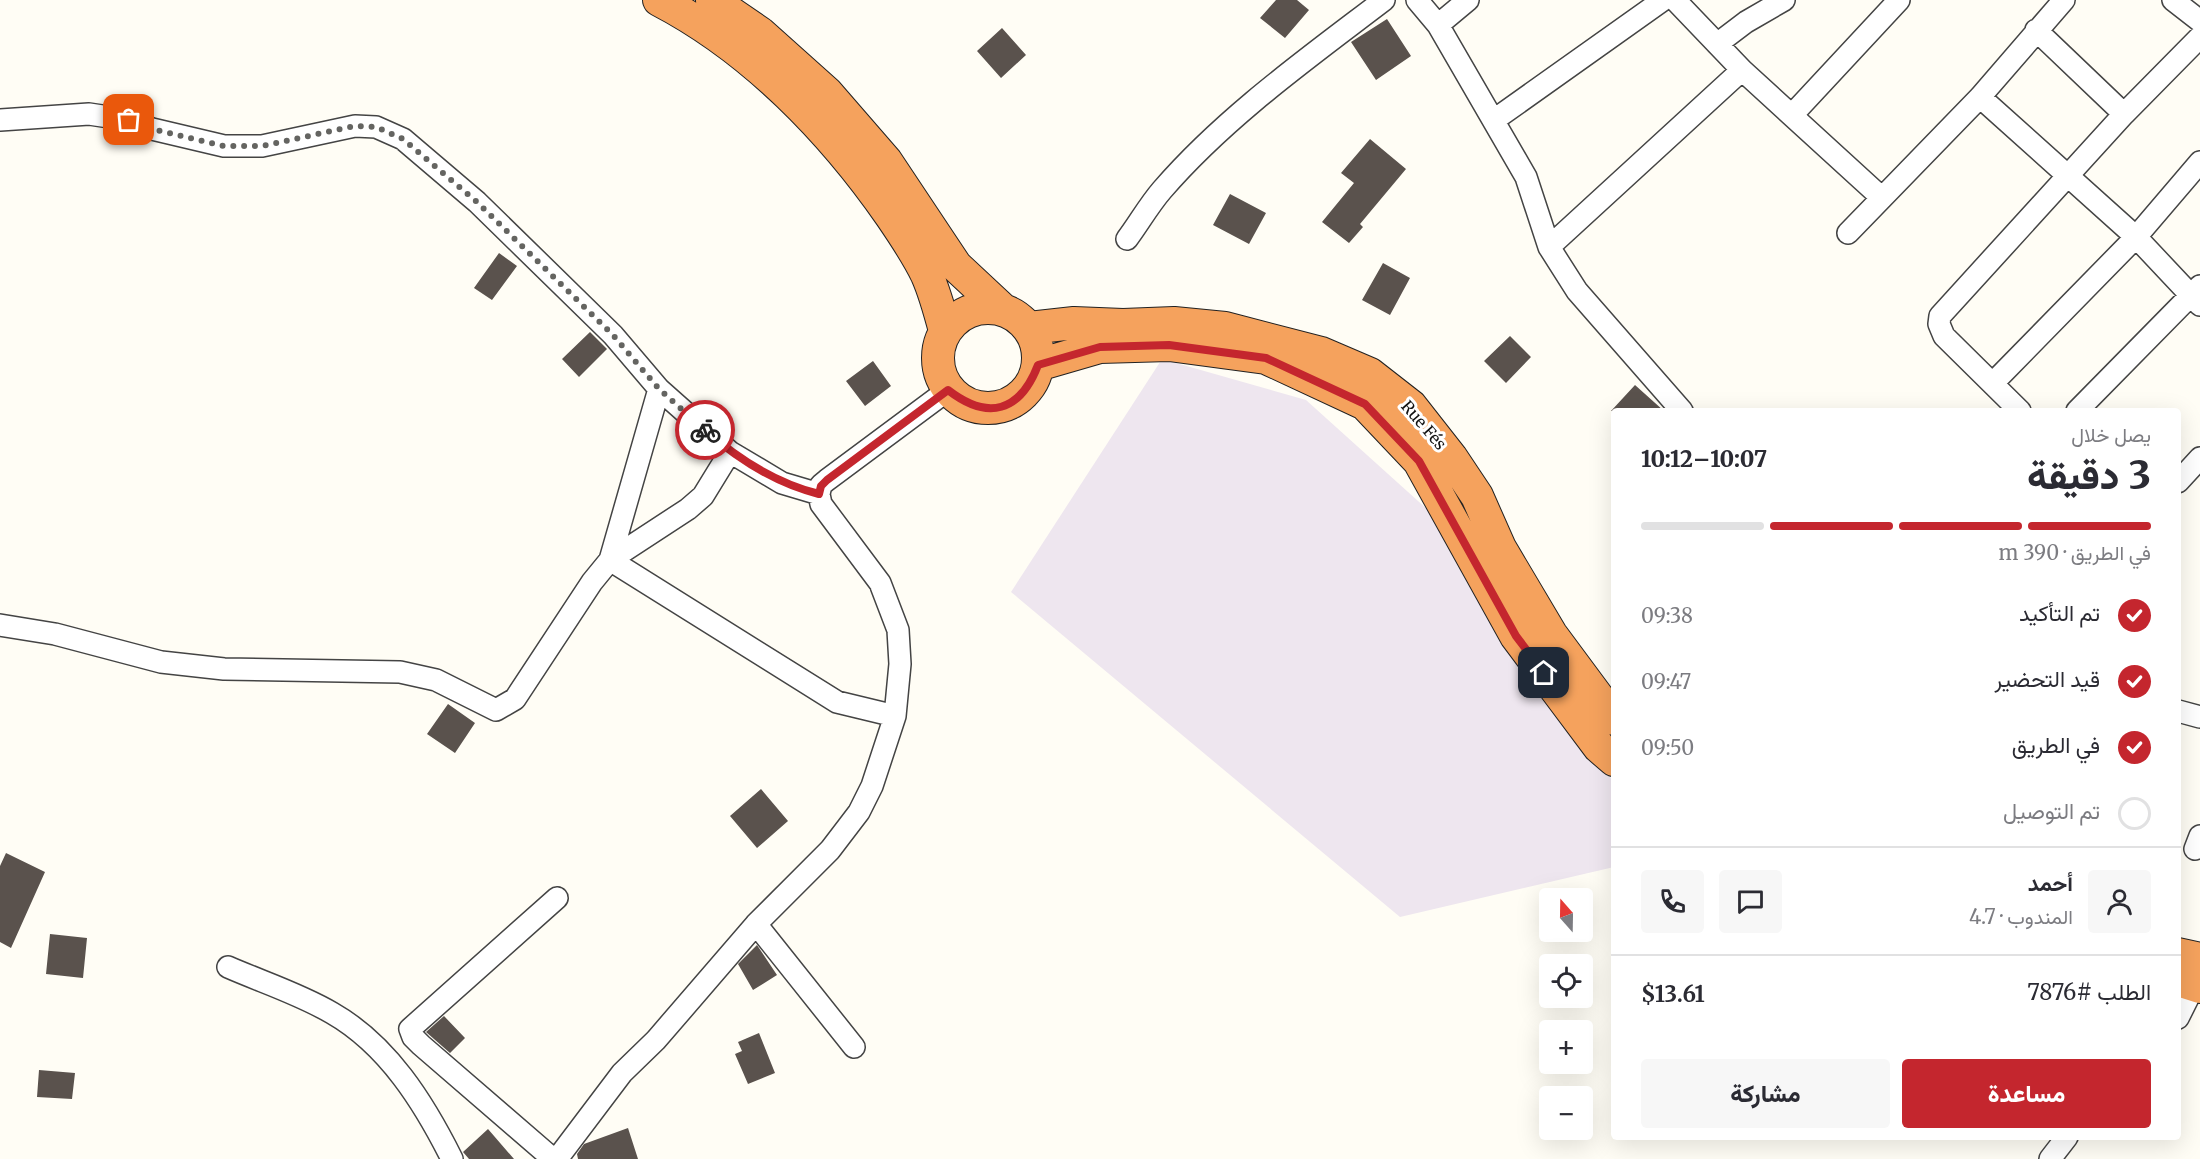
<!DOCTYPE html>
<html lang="ar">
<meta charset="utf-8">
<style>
body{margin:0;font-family:Merriweather,Vazirmatn,serif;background:#f7f7f7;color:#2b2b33;direction:rtl;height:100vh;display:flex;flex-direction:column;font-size:22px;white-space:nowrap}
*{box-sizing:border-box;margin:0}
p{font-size:20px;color:#7c7c81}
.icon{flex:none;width:33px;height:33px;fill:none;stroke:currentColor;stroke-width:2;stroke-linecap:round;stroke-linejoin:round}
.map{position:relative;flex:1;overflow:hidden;direction:ltr}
.side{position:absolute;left:1611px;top:408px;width:570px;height:732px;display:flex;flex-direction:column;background:#fff;border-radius:6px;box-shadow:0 6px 24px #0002;direction:rtl}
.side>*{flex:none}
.needle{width:39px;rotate:340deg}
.tools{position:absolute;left:1539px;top:888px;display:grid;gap:12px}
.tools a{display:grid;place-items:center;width:54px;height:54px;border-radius:6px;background:#fff;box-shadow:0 6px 24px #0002;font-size:30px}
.pin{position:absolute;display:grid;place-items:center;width:51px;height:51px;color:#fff;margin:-26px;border-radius:12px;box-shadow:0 3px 9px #0006}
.courier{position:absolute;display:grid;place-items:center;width:60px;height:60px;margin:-30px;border:4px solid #c4262e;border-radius:50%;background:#fff;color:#222;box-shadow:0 2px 8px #0007}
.headline em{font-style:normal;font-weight:800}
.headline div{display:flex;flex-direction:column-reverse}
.headline{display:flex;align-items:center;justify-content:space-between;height:102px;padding:0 30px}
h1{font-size:39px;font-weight:800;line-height:45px}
.bar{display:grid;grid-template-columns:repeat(4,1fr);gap:9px 6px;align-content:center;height:72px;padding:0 30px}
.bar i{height:8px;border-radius:4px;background:#e1e1e2}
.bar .current{background:#c4262e}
.bar p{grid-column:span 4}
.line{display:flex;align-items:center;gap:15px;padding:0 30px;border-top:2px solid #e1e1e2}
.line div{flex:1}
.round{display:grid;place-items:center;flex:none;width:63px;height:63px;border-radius:6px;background:#f7f7f7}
ol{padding:0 30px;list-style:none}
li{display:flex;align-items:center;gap:18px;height:66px}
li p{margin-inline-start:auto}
li .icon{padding:6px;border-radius:50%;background:#c4262e;color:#fff;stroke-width:4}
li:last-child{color:#7c7c81}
li i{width:33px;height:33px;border:3px solid #e1e1e2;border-radius:50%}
.cta{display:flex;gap:12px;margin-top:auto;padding:12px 30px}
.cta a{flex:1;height:69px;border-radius:6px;background:#c4262e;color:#fff;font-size:24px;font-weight:800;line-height:69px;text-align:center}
.cta a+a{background:#f7f7f7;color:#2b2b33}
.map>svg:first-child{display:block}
.industrial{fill:#eee6ef}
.building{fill:#5a524d}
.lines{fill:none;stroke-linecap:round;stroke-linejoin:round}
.minor-casing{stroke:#444;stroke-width:24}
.highway-casing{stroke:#222;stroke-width:34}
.minor{stroke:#fff;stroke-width:21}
.highway{stroke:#f5a25d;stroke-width:32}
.done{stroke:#646461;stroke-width:6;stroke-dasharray:0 10.8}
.route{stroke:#c4262e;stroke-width:8}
.labels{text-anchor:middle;stroke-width:6;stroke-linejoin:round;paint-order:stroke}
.street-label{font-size:16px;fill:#111;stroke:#fff}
</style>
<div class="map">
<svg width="2200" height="1159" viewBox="0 0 2200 1159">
<rect width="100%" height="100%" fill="#fffdf5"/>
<!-- industrial -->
<path class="industrial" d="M1162 359 1306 400 1428 510 1614 783V867L1400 917 1011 592Z"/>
<!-- building -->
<path class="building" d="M1276 0H1297L1309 10 1285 38 1260 18Z
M1387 19 1411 56 1376 80 1351 42Z
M1002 28 1026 55 1001 78 977 51Z
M1370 139 1406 169 1360 224 1363 227 1349 243 1322 222 1354 183 1341 173Z
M1230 194 1266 213 1249 244 1213 225Z
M499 253 517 266 492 300 474 288Z
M1383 263 1410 278 1390 315 1362 300Z
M590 332 607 349 579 377 562 359Z
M1510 336 1531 357 1506 383 1484 361Z
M873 361 891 386 865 406 846 381Z
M1635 385 1664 411H1611Z
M448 704 475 723 455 753 427 734Z
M761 789 788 821 757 848 730 816Z
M6 853 45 872 11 948 0 942V866Z
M50 934 87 938 83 978 46 974Z
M757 945 777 975 753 990 738 964Z
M444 1016 465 1038 450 1053 426 1032Z
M759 1033 775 1073 748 1084 735 1054 742 1051 738 1042Z
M39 1070 75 1073 72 1099 37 1097Z
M628 1128 638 1159H578L577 1154 584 1144Z
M488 1129 514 1159H469L463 1152Z"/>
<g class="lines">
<!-- minor casing -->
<g class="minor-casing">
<path id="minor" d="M1417 0 1438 25 1526 177 1549 247 1577 291 1682 411
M2173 0 2200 21
M1438 25 1468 0
M2036 30 2124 114
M1717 44 1746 22 1784 0
M1742 70 1882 198
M1980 97 2136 237 2200 305
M1792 115 1899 0
M0 120 89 114 129 120 152 129 224 146H262L355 126 376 127 403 139 477 202 613 335 659 389 730 452 782 483 819 494
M1494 120 1663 0
M1848 233 1980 97 2064 0
M1127 239C1139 223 1149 205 1162 190 1225 117 1308 58 1384 0
M1549 247 1742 70 1675 0
M1993 383 2136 237 2200 162
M659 389 610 560 837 702 895 716
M2020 411 1944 336 1939 324 1940 316 2124 114 2200 37
M2077 411 2200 286
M2178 482 2200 458
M0 625 55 634 161 662 224 669 400 672 436 680 496 710 515 699 592 582 610 560 688 509 703 496 730 452
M2178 711 2200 717
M2195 849 2200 836
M756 924 854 1047
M228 967C262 982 300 994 332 1013 388 1045 424 1103 452 1159
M2178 1018 2195 984
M553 1159 421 1045 413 1037 410 1029 557 898
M557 1159 622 1073 656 1040 756 924 830 850 859 812 872 786 895 716 900 664 898 630 880 583 821 504 819 494 821 485 827 480 948 390
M2050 1159 2067 1137"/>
</g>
<!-- highway casing -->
<g class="highway-casing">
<path id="highway" d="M659 0C753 49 832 131 891 216 904 235 917 254 927 275 935 293 940 312 945 331
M712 0 760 33 827 93 886 161 956 266 1002 309
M938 358a50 50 0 1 1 100 0a50 50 0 1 1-100 0Z
M1029 328 1074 323 1123 325 1174 323 1225 328 1321 353 1370 374 1411 406 1451 457 1477 496 1500 548 1551 634 1614 719
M1038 365 1100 347 1169 345 1266 358 1365 404 1419 461 1516 636 1599 747 1614 760
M2178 954 2200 959
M2178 980 2200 987"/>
</g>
<!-- minor -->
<use href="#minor" class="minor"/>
<!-- highway -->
<use href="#highway" class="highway"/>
</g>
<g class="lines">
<!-- done -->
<path class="done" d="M129 120 152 129 224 146H262L355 126 376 127 403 139 477 202 613 335 659 389 705 430"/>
<!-- route -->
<path class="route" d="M705 430C739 460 775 483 819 494L821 486 827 480 948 390C988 421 1020 412 1038 365L1100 347 1169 345 1266 358 1365 404 1419 461 1516 636 1544 673"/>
</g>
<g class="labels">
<!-- street labels -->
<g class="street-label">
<text transform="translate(1424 425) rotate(49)" y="6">Rue Fés</text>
</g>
</g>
</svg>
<div class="tools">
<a><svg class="needle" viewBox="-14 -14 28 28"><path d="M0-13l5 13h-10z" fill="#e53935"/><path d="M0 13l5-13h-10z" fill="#7c7c81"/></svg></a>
<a><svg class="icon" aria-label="locate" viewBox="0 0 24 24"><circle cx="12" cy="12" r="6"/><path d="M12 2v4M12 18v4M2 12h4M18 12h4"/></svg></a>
<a>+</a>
<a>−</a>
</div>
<div class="pin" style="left:129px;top:120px;background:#ea580c"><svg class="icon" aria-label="bag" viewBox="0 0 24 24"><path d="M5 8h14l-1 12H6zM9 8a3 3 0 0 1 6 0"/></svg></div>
<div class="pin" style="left:1544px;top:673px;background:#1f2937"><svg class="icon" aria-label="home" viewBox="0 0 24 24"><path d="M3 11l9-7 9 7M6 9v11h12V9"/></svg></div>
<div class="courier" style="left:705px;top:430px"><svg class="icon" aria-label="bike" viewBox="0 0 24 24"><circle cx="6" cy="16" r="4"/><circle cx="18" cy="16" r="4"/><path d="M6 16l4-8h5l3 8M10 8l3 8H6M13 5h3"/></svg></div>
<section class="side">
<div class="headline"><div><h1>3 دقيقة</h1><p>يصل خلال</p></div><em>10:07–10:12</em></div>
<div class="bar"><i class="current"></i><i class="current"></i><i class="current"></i><i></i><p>في الطريق · 390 m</p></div>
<ol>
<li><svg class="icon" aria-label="check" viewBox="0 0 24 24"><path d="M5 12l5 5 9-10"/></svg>تم التأكيد<p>09:38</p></li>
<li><svg class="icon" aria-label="check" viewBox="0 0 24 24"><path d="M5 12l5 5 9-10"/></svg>قيد التحضير<p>09:47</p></li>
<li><svg class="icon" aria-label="check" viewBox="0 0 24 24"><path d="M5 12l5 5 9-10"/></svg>في الطريق<p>09:50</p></li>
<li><i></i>تم التوصيل</li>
</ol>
<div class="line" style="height:108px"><a class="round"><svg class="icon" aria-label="person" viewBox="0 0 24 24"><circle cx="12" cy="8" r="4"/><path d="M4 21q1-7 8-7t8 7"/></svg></a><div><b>أحمد</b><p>المندوب · 4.7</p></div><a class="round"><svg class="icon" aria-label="chat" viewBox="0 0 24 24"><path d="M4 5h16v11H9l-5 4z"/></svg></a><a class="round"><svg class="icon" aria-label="phone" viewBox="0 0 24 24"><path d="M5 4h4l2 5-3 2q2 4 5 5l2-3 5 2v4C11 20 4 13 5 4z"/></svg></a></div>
<div class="line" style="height:78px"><div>الطلب #7876</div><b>$13.61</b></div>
<div class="cta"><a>مساعدة</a><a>مشاركة</a></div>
</section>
</div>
